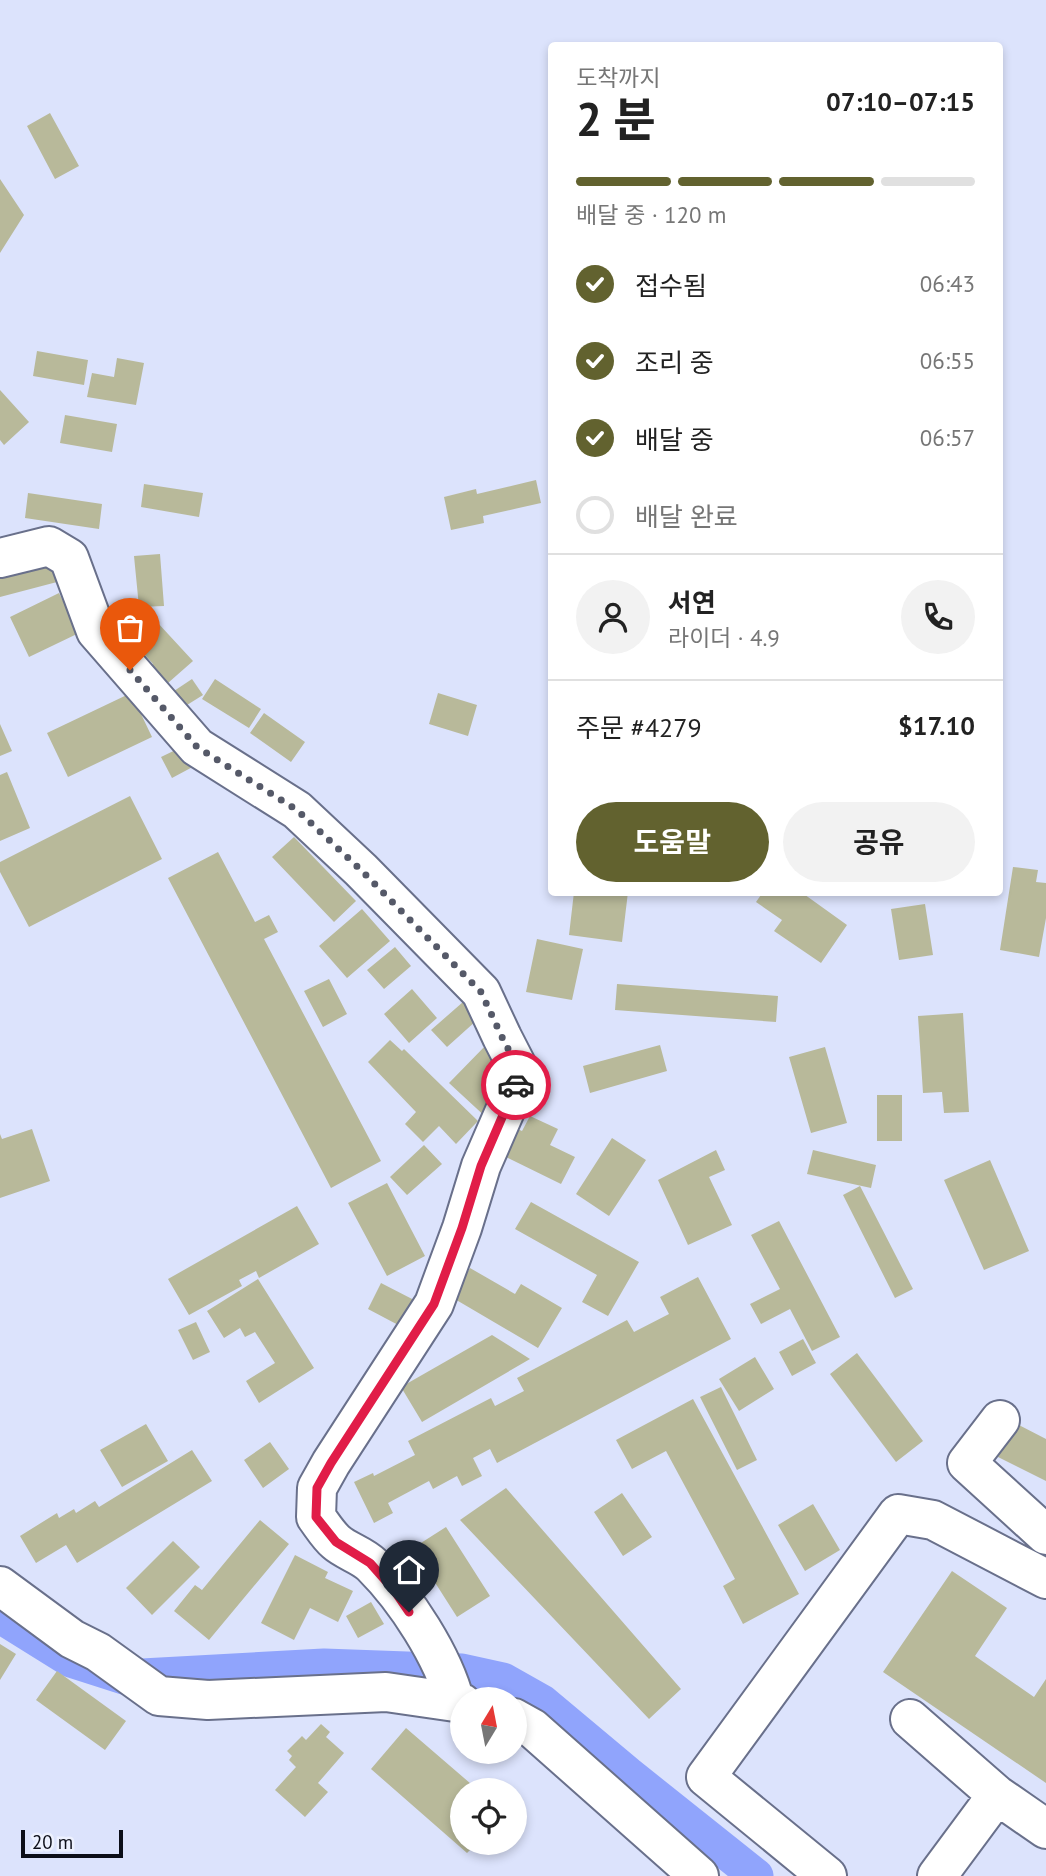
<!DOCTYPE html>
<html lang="ko">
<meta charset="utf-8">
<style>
body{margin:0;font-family:"PT Sans","Noto Sans KR",sans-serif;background:#f2f2f2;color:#222;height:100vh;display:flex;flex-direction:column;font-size:26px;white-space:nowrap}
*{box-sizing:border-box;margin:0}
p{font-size:23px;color:#767676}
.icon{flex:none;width:38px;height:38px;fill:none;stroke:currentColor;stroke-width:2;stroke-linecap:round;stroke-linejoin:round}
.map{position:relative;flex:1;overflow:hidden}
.details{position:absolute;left:548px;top:42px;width:455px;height:854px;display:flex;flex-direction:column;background:#fff;border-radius:7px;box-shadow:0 4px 10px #0003}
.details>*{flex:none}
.needle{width:46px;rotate:10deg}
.fabs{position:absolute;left:450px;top:1687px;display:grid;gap:14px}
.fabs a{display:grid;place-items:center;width:77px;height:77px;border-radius:50%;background:#fff;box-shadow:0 4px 10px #0003;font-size:35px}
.scale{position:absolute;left:21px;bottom:18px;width:102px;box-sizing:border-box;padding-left:7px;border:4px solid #0c0e18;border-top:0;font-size:19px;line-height:24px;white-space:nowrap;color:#0c0e18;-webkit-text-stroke:5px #edf1fe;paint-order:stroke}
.pin{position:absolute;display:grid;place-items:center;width:60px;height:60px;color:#fff;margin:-72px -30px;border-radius:50% 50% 50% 0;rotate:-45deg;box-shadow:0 0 7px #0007}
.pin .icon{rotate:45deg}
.courier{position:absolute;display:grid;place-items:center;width:70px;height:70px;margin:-35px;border:5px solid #e11d48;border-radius:50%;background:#fff;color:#222;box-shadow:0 2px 9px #0007}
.overview em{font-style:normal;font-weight:700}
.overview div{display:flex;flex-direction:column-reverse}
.overview{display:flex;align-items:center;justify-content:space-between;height:119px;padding:0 28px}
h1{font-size:46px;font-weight:700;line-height:52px}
.bar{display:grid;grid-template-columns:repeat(4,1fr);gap:10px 7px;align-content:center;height:84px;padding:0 28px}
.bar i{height:9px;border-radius:5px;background:#e0e0e0}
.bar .active{background:#62622f}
.bar p{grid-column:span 4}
.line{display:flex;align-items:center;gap:18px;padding:0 28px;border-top:2px solid #e0e0e0}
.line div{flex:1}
.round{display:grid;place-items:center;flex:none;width:74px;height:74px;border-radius:37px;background:#f2f2f2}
ol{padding:0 28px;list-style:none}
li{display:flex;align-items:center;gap:21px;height:77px}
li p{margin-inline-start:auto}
li .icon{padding:7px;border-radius:50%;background:#62622f;color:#fff;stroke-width:4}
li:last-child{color:#767676}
li i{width:38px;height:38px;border:4px solid #e0e0e0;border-radius:50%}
.action{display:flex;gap:14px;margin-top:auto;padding:14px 28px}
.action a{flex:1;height:80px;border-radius:42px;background:#62622f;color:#fff;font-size:28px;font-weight:700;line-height:80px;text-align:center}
.action a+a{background:#f2f2f2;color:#222}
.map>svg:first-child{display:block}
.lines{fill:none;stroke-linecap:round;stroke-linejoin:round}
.canal{stroke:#90a4fc;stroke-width:35}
.building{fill:#b8b99a}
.minor-casing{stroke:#69708b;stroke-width:42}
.minor{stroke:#fff;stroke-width:38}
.done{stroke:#555968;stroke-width:7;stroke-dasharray:0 12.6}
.route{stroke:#e11d48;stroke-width:9}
</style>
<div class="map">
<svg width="1046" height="1876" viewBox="0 0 1046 1876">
<rect width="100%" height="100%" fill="#dce3fc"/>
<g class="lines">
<!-- canal -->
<path class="canal" d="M0 1616 71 1660 124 1677 324 1666 462 1671 503 1680 542 1702 628 1774 756 1876"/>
</g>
<!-- building -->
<path class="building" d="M50 113 79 166 55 179 27 126Z
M0 179 24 215 0 253Z
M37 351 88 360 84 385 33 376Z
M117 358 144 363 136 405 87 397 92 373 114 377Z
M0 390 29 422 4 445 0 440Z
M65 415 117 424 112 452 60 443Z
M536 480 541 503 483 516 484 523 451 530 444 497 476 489 477 494Z
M144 484 203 493 199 517 141 507Z
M28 493 102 504 99 529 25 518Z
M49 554 57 582 0 597V567Z
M160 554 164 606 139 607 134 556Z
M59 593 79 633 29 657 10 617Z
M145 609 193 661 160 690 144 673 153 664 122 629Z
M192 679 203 695 179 710 168 695Z
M215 679 261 709 249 728 202 699Z
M131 693 152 737 68 777 47 733Z
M438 693 477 705 468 736 429 724Z
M264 713 305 742 291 762 250 733Z
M0 724 12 751 0 756Z
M190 743 200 763 172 778 161 757Z
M7 772 30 828 0 841V775Z
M130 796 162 859 29 927 0 872V862Z
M294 837 356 901 334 922 272 857Z
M218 852 255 922 269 915 278 932 264 939 381 1161 331 1188 168 878Z
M1013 867 1038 870 1036 882 1046 883V918L1039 957 1000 950Z
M574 892H628L622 942 569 935Z
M763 892H801L847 925 821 963 774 931 782 920 756 902Z
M925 904 933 955 899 960 891 909Z
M362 909 390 941 347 978 319 946Z
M537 939 583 949 572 1000 526 992Z
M395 947 411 966 384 989 367 970Z
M329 979 347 1014 323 1027 304 991Z
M617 984 778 996 776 1022 615 1010Z
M412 989 437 1018 409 1043 384 1014Z
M471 995 486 1012 447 1047 431 1030Z
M963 1013 969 1112 944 1113 942 1092 923 1093 918 1016Z
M390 1040 402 1051 404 1049 478 1121 456 1144 439 1126 423 1142 405 1124 416 1112 368 1062Z
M488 1043 513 1066 486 1095 500 1109 489 1120 449 1083Z
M660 1045 667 1071 590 1093 583 1066Z
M825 1047 847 1123 811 1133 789 1057Z
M877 1095H902V1141H877Z
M530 1116 558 1129 550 1145 575 1157 561 1184 500 1154 513 1127 522 1131Z
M32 1129 50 1181 0 1198V1134L2 1139Z
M612 1138 646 1160 609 1216 576 1194Z
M424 1145 442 1164 407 1195 390 1177Z
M716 1150 725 1170 709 1177 732 1225 688 1245 658 1180Z
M813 1150 876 1165 871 1188 807 1174Z
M990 1160 1029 1251 984 1270 944 1180Z
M387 1183 425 1256 387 1276 348 1203Z
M860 1186 913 1289 895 1298 843 1195Z
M531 1202 639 1262 608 1316 582 1302 597 1275 515 1229Z
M297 1206 319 1244 259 1278 256 1271 239 1280 242 1286 189 1315 168 1279Z
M779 1221 840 1337 812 1351 790 1309 761 1324 750 1304 780 1289 751 1235Z
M470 1268 515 1294 521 1284 562 1308 538 1348 453 1298Z
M698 1277 731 1339 497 1463 490 1449 473 1458 482 1476 462 1486 457 1476 433 1489 429 1481 388 1503 393 1513 374 1523 354 1482 373 1473 374 1476 415 1455 408 1441 491 1398 495 1406 524 1391 517 1378 627 1320 634 1332 669 1314 660 1297Z
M258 1279 314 1368 259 1403 246 1381 275 1363 255 1332 245 1337 240 1328 224 1338 207 1311Z
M381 1283 416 1301 402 1327 368 1309Z
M196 1322 210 1352 193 1360 178 1330Z
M492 1335 530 1359 422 1422 401 1387Z
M803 1339 816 1363 792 1376 779 1352Z
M857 1353 923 1441 896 1462 830 1374Z
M755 1357 774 1389 739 1411 719 1379Z
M721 1387 757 1460 737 1470 700 1397Z
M693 1399 799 1594 743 1624 723 1586 735 1579 666 1451 632 1469 616 1440Z
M1011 1421 1046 1439V1481L994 1455Z
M146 1424 168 1461 122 1487 100 1450Z
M270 1442 289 1469 263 1488 244 1460Z
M192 1450 212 1481 77 1563 66 1545 36 1563 20 1536 57 1513 59 1518 74 1509 76 1513 95 1501 99 1507Z
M506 1488 681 1689 649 1719 460 1520Z
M622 1493 652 1537 623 1556 594 1512Z
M813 1504 840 1550 805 1571 778 1525Z
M260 1520 289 1544 209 1640 174 1611 195 1585 202 1590Z
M446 1527 490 1596 457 1617 413 1548Z
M173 1541 200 1567 152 1615 126 1588Z
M295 1555 328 1572 325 1578 353 1591 338 1622 310 1608 294 1640 261 1623Z
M952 1571 1007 1608 975 1656 1034 1697 1046 1679V1783L883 1672Z
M371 1602 384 1624 358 1638 346 1616Z
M0 1644 16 1654 0 1680Z
M57 1671 126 1721 105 1750 36 1700Z
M321 1724 330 1732 326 1737 344 1753 318 1783 328 1792 305 1817 275 1790 296 1767 289 1760 292 1756 287 1751 302 1736 306 1740Z
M406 1728 478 1790H462V1843H477L467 1853 371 1769Z"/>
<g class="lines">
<!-- minor casing -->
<g class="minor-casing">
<path id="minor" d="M0 558 49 546 69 558 96 631 197 747 297 810 361 870 481 992 502 1037 521 1074 481 1166 462 1228 434 1304 331 1463 317 1488 316 1517C322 1525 328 1535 336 1542 346 1551 362 1555 372 1565 406 1599 443 1656 455 1702
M1000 1420 967 1463 1046 1535
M0 1586 72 1639 98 1652 159 1696 208 1700 386 1692 462 1703
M514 1718 532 1728 699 1876
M910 1719 997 1795 1046 1829
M827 1876 706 1777 898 1514 933 1520 1046 1579
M937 1876 997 1795"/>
</g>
<!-- minor -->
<use href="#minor" class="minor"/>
</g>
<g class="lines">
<!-- done -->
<path class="done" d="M130 670 197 747 297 810 361 870 481 992 502 1037 521 1074 516 1085"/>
<!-- route -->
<path class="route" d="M409 1612 394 1590 370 1563 336 1542 316 1517 317 1488 331 1463 434 1304 462 1228 481 1166 516 1085"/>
</g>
</svg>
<div class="fabs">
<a><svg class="needle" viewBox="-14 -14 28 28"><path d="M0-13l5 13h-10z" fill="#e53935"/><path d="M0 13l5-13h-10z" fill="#767676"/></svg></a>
<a><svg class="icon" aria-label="locate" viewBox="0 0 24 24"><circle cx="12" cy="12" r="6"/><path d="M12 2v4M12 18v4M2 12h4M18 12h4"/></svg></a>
</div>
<div class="scale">20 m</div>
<div class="pin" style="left:130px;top:670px;background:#ea580c"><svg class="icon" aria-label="bag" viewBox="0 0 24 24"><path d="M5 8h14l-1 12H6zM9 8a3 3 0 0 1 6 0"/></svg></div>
<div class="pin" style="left:409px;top:1612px;background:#1f2937"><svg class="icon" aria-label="home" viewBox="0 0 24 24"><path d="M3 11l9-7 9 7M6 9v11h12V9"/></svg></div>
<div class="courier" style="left:516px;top:1085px"><svg class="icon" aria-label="car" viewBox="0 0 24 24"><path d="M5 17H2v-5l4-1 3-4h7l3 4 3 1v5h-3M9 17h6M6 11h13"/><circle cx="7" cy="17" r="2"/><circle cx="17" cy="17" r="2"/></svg></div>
<section class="details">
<div class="overview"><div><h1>2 분</h1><p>도착까지</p></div><em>07:10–07:15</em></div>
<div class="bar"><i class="active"></i><i class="active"></i><i class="active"></i><i></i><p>배달 중 · 120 m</p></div>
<ol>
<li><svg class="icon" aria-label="check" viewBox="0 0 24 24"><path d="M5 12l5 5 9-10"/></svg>접수됨<p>06:43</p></li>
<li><svg class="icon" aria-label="check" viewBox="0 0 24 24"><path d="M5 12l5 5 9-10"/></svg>조리 중<p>06:55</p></li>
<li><svg class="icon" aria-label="check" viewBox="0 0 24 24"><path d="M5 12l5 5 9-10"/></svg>배달 중<p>06:57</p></li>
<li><i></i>배달 완료</li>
</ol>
<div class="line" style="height:126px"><a class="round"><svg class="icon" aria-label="person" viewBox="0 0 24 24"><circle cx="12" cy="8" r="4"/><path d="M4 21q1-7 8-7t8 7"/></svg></a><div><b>서연</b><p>라이더 · 4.9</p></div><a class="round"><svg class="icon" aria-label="phone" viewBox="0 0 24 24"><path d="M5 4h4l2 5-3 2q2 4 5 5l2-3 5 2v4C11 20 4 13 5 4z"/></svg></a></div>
<div class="line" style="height:91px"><div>주문 #4279</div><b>$17.10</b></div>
<div class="action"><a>도움말</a><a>공유</a></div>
</section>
</div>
